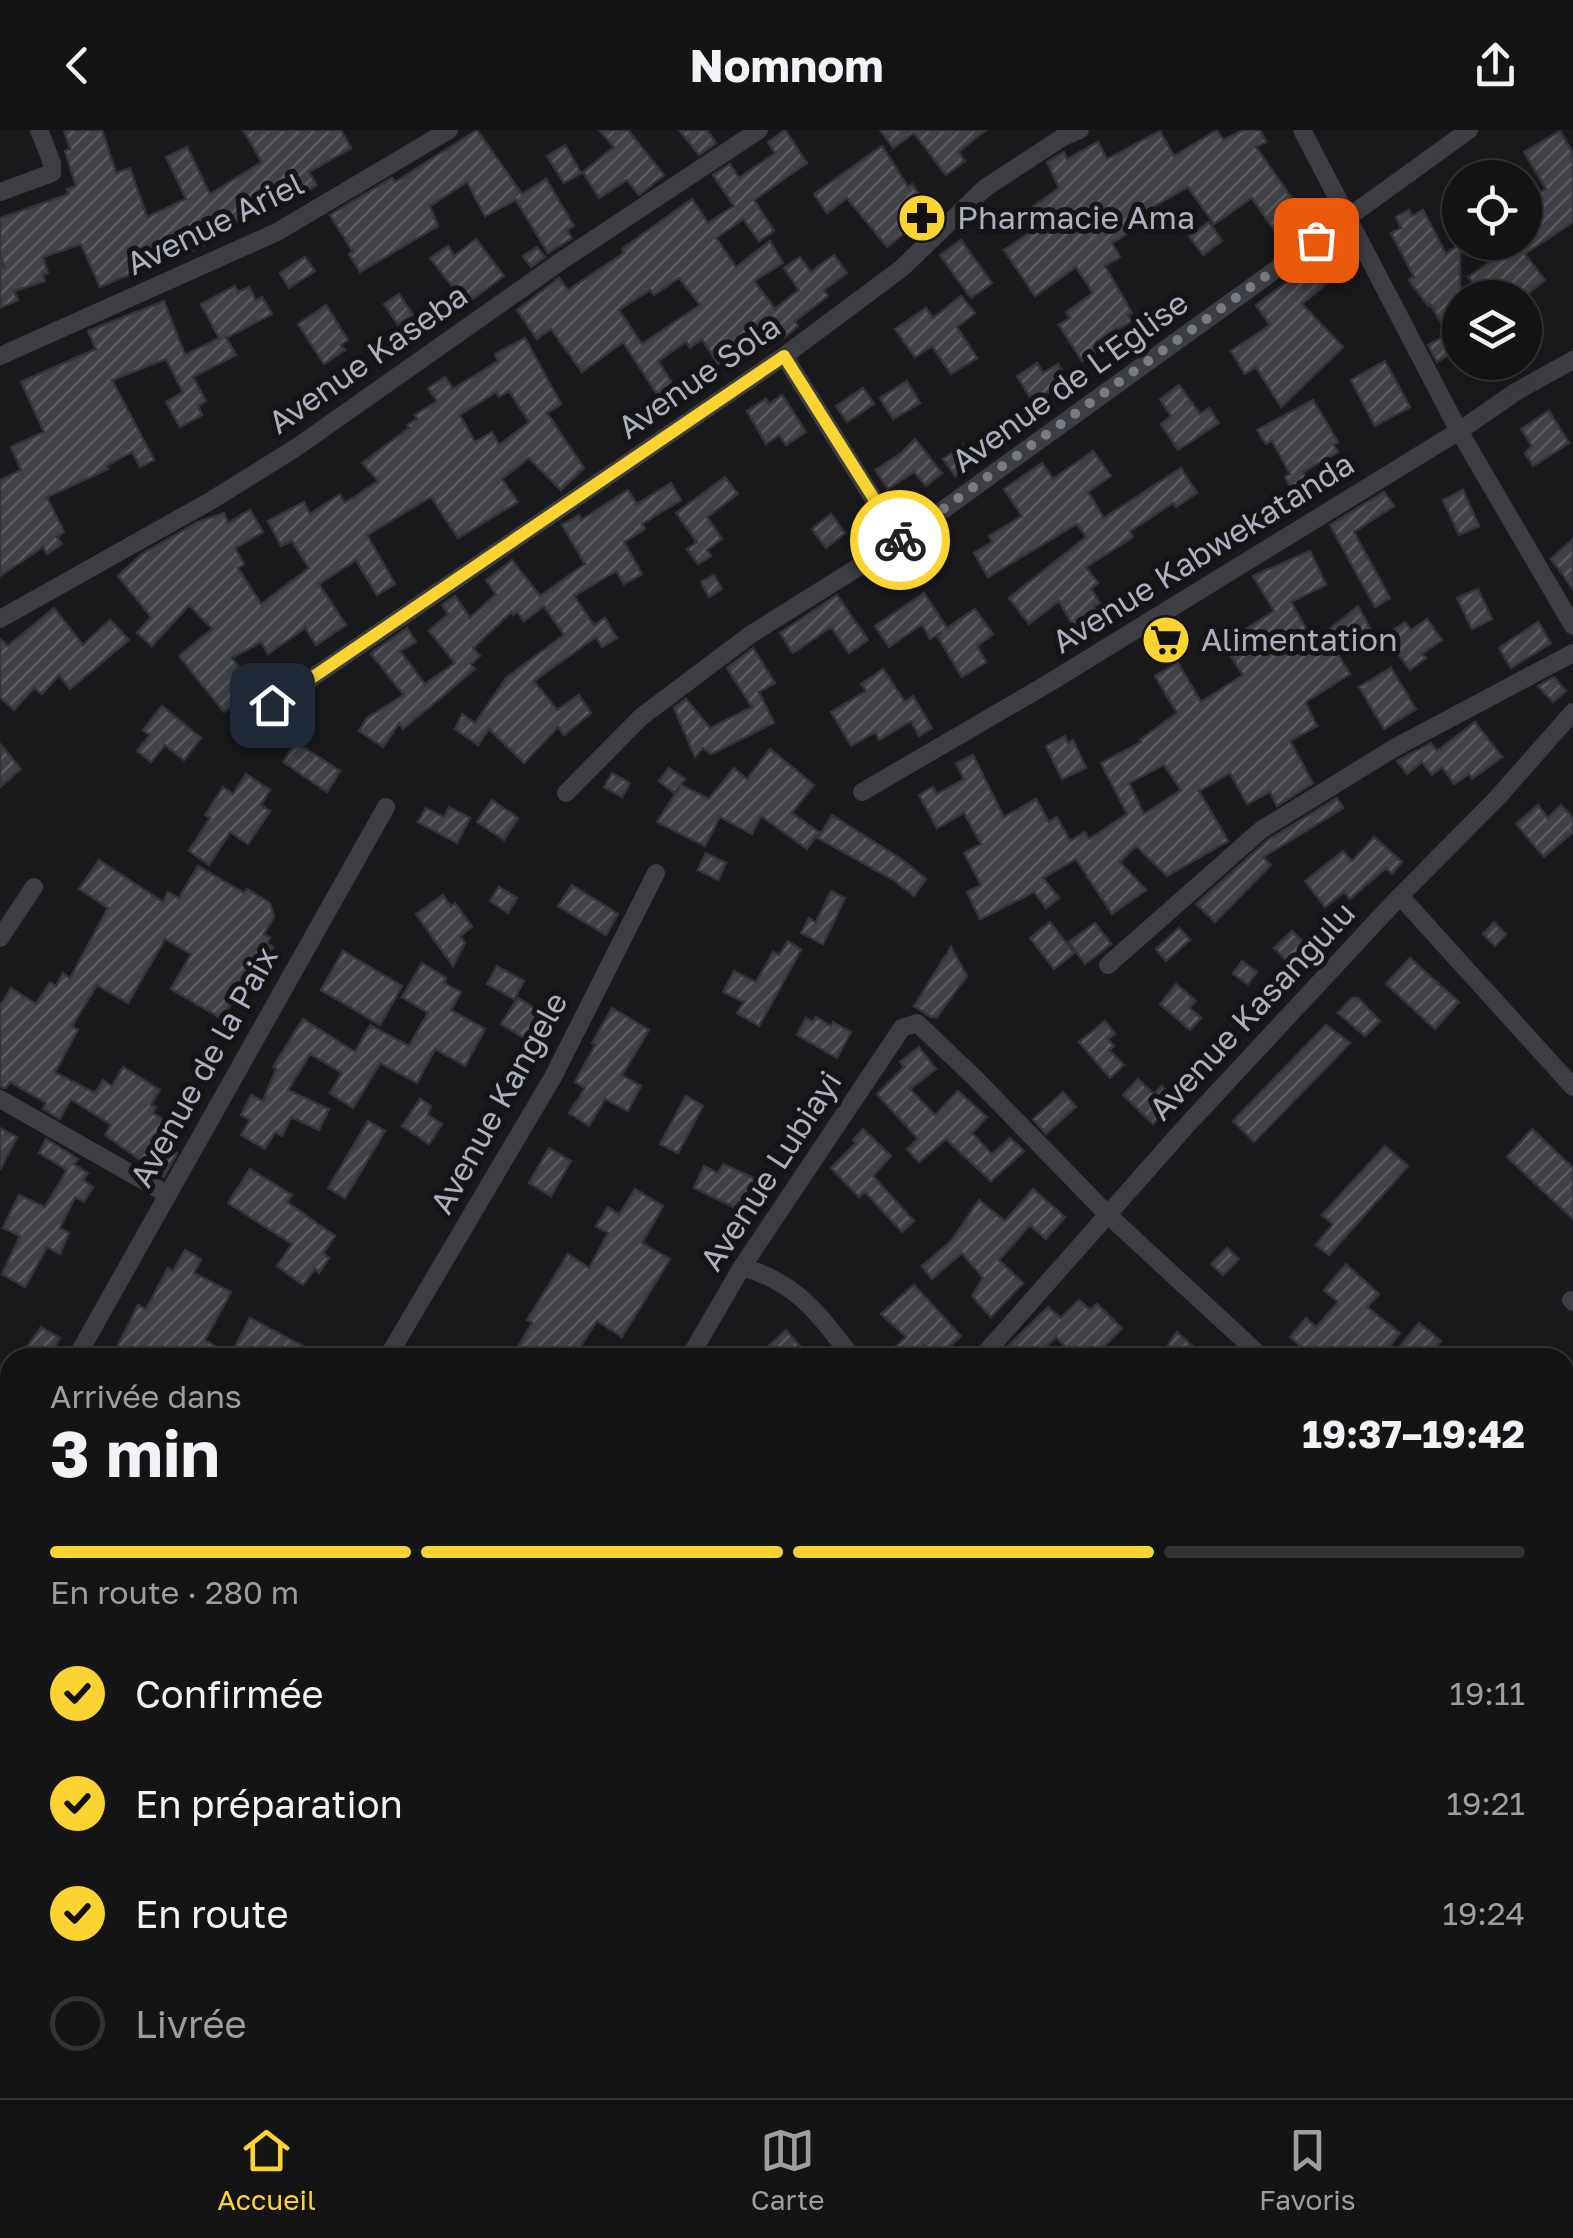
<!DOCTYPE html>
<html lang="fr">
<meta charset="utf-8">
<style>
body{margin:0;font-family:"Golos Text",sans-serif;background:#212122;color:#f1f3f6;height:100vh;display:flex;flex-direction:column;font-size:38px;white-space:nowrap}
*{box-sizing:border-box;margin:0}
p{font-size:32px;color:#9d9ea0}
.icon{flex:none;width:55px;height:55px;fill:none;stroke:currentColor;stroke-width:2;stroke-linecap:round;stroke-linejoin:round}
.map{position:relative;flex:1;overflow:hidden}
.panel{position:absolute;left:0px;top:1218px;width:1575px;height:752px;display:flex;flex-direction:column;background:#141415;border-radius:30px 30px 0 0;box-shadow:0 10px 40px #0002,0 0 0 2px #333334}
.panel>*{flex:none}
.fabs{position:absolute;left:1442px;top:30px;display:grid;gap:20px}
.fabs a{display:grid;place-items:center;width:100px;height:100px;border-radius:50%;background:#141415;box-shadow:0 10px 40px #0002,0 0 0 2px #333334;font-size:50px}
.pin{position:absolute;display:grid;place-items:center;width:85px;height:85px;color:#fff;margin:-42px;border-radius:20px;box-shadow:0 5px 15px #0006}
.courier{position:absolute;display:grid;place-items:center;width:100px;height:100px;margin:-50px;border:8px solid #fcd432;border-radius:50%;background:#fff;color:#222;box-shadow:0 2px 12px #0007}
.overview em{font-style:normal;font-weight:700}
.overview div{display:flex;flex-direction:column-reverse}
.overview{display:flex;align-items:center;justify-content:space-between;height:170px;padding:0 50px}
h1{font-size:65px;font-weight:700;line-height:75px}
.bar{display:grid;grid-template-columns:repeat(4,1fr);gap:15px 10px;align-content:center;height:120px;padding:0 50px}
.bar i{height:12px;border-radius:8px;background:#333334}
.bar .current{background:#fcd432}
.bar p{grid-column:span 4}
ol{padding:0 50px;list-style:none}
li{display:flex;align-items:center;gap:30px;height:110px}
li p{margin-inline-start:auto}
li .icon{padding:10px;border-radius:50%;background:#fcd432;color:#111;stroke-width:4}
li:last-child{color:#9d9ea0}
li i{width:55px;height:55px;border:5px solid #333334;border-radius:50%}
header{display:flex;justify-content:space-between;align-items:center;height:130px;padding:0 50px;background:#141415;font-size:45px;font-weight:700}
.dock{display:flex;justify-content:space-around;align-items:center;height:140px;border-top:2px solid #333334;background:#141415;font-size:28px;color:#9d9ea0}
.dock a{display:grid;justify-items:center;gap:5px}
.dock .current{color:#fcd432}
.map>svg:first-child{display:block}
.building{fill:url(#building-hatch);stroke:#343439;stroke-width:2.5;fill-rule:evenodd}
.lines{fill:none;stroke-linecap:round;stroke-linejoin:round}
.minor{stroke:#3d3d44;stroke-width:18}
.done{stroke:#797b85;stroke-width:10;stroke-dasharray:0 18}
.route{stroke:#fcd432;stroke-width:12}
.labels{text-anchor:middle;stroke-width:10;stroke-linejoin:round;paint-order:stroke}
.poi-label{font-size:32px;fill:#acafbd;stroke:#151517;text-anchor:start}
.street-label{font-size:32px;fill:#acafbd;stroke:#151517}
</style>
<header><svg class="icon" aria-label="back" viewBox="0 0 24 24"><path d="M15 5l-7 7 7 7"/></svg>Nomnom<svg class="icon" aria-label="share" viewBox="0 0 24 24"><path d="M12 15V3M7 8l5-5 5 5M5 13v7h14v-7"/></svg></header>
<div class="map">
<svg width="1573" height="1968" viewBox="0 0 1573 1968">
<defs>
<pattern id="building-hatch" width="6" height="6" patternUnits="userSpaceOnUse" patternTransform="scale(2.5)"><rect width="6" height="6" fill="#414247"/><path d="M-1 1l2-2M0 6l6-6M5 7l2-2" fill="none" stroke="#5a5b60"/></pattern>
</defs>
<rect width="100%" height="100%" fill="#1a1a1c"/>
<!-- building -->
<path class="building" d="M64 0H102L116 43 130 38 147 87 186 69 166 27 187 17 210 64 262 32 243 0H341L351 18 309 42 317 55 290 71 287 65 254 85 251 81 226 99 203 110 205 115 186 124 180 111 132 133 136 142 100 157 81 114 43 127 48 143 42 144 45 151 14 161 18 170 0 178V130L5 139 0 124V88L69 64 67 59 76 56 65 21 70 19Z
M477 0 522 64 546 49 574 96 567 100 572 108 548 123 516 70 485 86 467 52 430 76 438 96 360 142 349 124 353 122 330 85 392 48 395 52Z
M599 0H628L664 45 639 65 627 50 599 68 583 42 614 17Z
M679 0H707L716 13 699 25Z
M785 0 807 33 754 70 774 101 759 111 743 89 716 108 736 137 770 111 783 133 754 151 775 179 799 160 784 138 800 127 811 142 834 125 847 143 824 160 828 166 795 191 798 196 785 207 779 200 737 234 730 226 718 234 702 209 690 218 686 212 658 231 682 268 666 278 623 212 582 242 551 199 537 209 517 180 559 148 568 160 624 123 622 119 692 69 708 93 734 76 713 45 730 34 739 48 775 23 768 12ZM679 148 700 175 642 214 619 180 650 160 654 165Z
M880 0H986L958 22 965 31 946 45 914 3 893 18Z
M1217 0 1223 10 1244 0H1260L1266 12 1256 17 1305 87 1278 106 1252 68 1214 94 1188 57 1137 86 1143 94 1112 113 1120 127 1105 136 1132 183 1128 185 1132 191 1097 211 1101 218 1082 231 1059 195 1070 188 1066 182 1093 163 1076 137 1035 166 1004 120 1032 101 1021 85 1059 58 1047 32 1064 22 1067 29 1098 12 1107 29 1160 1 1174 26Z
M1560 1 1573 23V92L1525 124 1545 150 1523 168H1484L1468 147 1498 127 1489 112H1525V71L1546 59 1524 22Z
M565 15 581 43 564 53 547 26Z
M882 16 908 57 912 54 921 67 914 72 930 85 921 96 917 93 887 117 847 68 827 83 814 64Z
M1409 80 1412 86 1423 80 1446 124 1460 114V224L1455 216 1451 219 1453 222 1437 232 1428 215 1448 204 1430 174 1428 176 1409 150 1414 147 1391 103 1401 98 1396 87Z
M1209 92 1222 111 1203 125 1189 106Z
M476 109 504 146 466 174 430 128 448 116 454 126Z
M961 110 992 153 971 168 940 125Z
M537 117 545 127 531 137 523 126Z
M1327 122 1341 142 1302 174 1343 217 1281 277 1256 237 1245 244 1231 221 1270 195 1256 175Z
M305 127 315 141 289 158 280 143Z
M235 156 238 162 249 157 256 170 262 167 272 184 226 208 236 225 193 247 206 271 198 276 202 285 180 297 166 272 183 262 166 229 112 250 154 330 140 337 132 322 106 336 108 339 47 367 64 402 57 407 62 414 47 424 43 417 0 446V350L21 340 11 317 44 302 21 252 96 219 88 201 164 171 185 225 219 208 201 174Z
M399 164 413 185 398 195 384 174Z
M961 166 975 183 957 197 977 228 951 244 932 216 915 227 895 199 926 178 933 188Z
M326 175 348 210 341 215 345 220 324 234 298 194Z
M1525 183 1543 205 1525 217Z
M525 208 561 274 547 283 584 338 561 360 529 328 502 349 518 372 458 408 431 367 367 405 395 454 377 465 356 430 319 454 346 495 316 515 305 498 268 524 261 512 232 528 246 546 241 550 250 561 224 582 179 526 212 499 189 475 152 516 137 503 151 487 118 446 142 424 198 392 224 383 228 393 250 380 263 402 235 418 244 434 238 438 261 474 309 438 292 411 281 416 268 391 304 372 310 384 340 364 345 373 378 351 362 333 409 298 407 295 417 289 415 285 437 271 428 258 445 247 453 259 498 231 495 224ZM509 261 529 292 499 315 492 302 475 312 460 285 496 262 499 267Z
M1385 231 1410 277 1375 296 1351 250Z
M1037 233 1043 243 1058 234 1068 250 1033 272 1017 246Z
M907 251 920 273 893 289 880 268Z
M1179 255 1200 284 1209 278 1219 293 1178 320 1161 294 1171 286 1160 269Z
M863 258 874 274 847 292 836 276Z
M782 265 806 302 786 315 779 305 766 314 747 281 766 269 769 274Z
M1313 270 1338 312 1334 315 1338 322 1303 342 1315 361 1298 371 1285 347 1290 344 1272 311 1266 314 1257 300Z
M1549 281 1569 313 1533 336 1525 323 1532 316 1521 299Z
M915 309 942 343 926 356 914 342 888 359 875 340 900 324Z
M963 315 975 332 955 346 943 329Z
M1093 321 1111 346 1088 362 1104 388 1181 338 1197 363 1176 377 1173 373 1130 401 1133 407 1086 437 1098 453 1091 459 1100 473 1094 476 1097 482 1073 496 1059 471 1029 494 1009 468 1086 407 1077 394 988 447 974 423 992 412 989 406 1022 386 1004 359 1042 333 1053 349Z
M725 347 738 364 707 387 722 409 707 420 711 426 698 434 687 419 697 412 676 383Z
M671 353 681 370 642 394 645 399 624 412 642 444 624 454 616 441 574 466 594 495 605 488 617 508 602 517 596 507 534 551 557 580 579 565 591 583 564 605 558 597 524 633 489 599 478 615 455 599 462 584 475 593 507 547 564 505 544 476 524 491 517 482 513 485 511 482 473 518 480 526 471 534 475 539 403 599 399 593 383 617 359 601 367 588 404 565 371 524 374 521 407 498 416 512 400 521 425 554 455 533 429 501 448 484 442 475 455 466 470 488 496 464 486 450 512 430 540 466 585 434 562 395 579 385 581 390 628 360 637 374Z
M1463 360 1479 396 1459 405 1443 370Z
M1384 362 1394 376 1354 402 1390 468 1375 477 1330 395Z
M831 384 845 403 826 418 812 399Z
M1573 409V459L1551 429Z
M919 420 933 440 908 457 895 437Z
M1310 421 1326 455 1291 472 1314 512 1358 476 1372 502 1335 520 1350 544 1307 571 1306 574 1317 596 1290 611 1313 653 1277 676 1270 662 1247 674 1230 643 1199 661 1228 711 1167 746 1136 716 1120 732 1146 760 1112 784 1076 729 1043 748 1059 768 1046 778 1034 762 980 789 967 762 981 755 964 723 981 714 964 683 937 698 919 665 933 657 937 664 964 649 956 633 973 625 1004 687 1036 669 1049 692 1057 687 1070 711 1085 702 1089 709 1127 684 1101 633 1141 612 1140 610 1177 583 1155 546 1178 533 1201 572 1243 545 1223 514 1274 481 1253 446ZM1164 635 1181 660 1144 684 1129 653Z
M714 445 722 459 709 467 701 452Z
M1478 459 1492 489 1472 499 1457 468Z
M924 463 947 498 975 479 993 504 977 516 986 532 962 547 937 506 942 502 930 509 922 494 889 517 875 496Z
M837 465 868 510 849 523 831 497 793 523 780 503Z
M54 478 83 515 110 490 129 510 70 559 59 545 42 564 34 558 14 580 0 567V509L8 516Z
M1427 489 1442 510 1422 524 1426 528 1410 540 1385 506 1405 492 1411 500Z
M1538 492 1551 513 1511 538 1499 518Z
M1170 496 1180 514 1162 525 1151 506Z
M753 518 775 553 759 562 774 593 711 624 703 618 695 627 674 578 686 569 710 598 752 577 727 538Z
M1391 538 1416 579 1384 599 1359 557Z
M883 539 905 572 913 566 932 598 919 606 911 591 879 610 875 602 851 616 831 582 866 561 861 554Z
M1554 547 1566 561 1553 572 1538 556Z
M162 576 201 608 184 630 165 615 151 632 137 621 150 605 143 600Z
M1475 592 1502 627 1472 649 1469 644 1454 654 1442 637 1432 645 1422 632 1407 644 1397 631 1431 613 1437 621Z
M1065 606 1068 613 1073 610 1086 638 1062 649 1046 616Z
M296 612 340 641 327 662 283 632Z
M0 614 21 639 0 657Z
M770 619 814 655 792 683 819 702 807 719 761 686 752 704 720 687 705 716 657 692 681 655 709 669 734 638 747 649Z
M669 638 685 649 674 663 659 651Z
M612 643 630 653 622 667 604 657Z
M246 644 270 660 261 675 270 681 248 714 230 702 209 735 189 721 210 688 205 685 223 657 233 664Z
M1337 668 1343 678 1263 727 1271 735 1215 792 1196 774 1268 710Z
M492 670 518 688 504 710 477 692Z
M1538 675 1548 688 1561 675 1573 688V702L1544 727 1516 694Z
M449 677 470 688 457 713 418 692 426 678 444 687Z
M832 685 904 731 926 749 914 766 895 751 818 708Z
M1374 707 1402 732 1392 744 1386 738 1350 769 1344 762 1325 777 1305 751 1343 721 1352 731Z
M706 723 726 733 718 750 698 740Z
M99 730 163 772 168 762 179 768 198 736 244 763 247 759 270 773 274 787 264 804 270 808 267 813 273 817 255 848 248 844 222 889 171 859 191 824 165 809 128 873 97 855 72 896 78 900 55 942 95 963 103 950 112 956 123 937 160 960 151 975 156 977 153 983 166 991 155 1009 177 1023 164 1047 105 1005 111 995 71 969 60 989 43 979 46 973 10 952 6 958 0 957V876L11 858 36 874 50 852 56 856 63 843 70 848 108 778 79 759Z
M572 755 618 784 606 805 558 776Z
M499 757 517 768 508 783 490 771Z
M831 761 845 768 823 814 801 803 809 788 816 792Z
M443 765 451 777 455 773 472 797 460 806 465 813 453 836 416 784Z
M1050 792 1074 823 1054 839 1030 808Z
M1494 792 1506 804 1495 816 1483 804Z
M1095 793 1111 814 1085 834 1069 812Z
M1179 798 1190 810 1166 831 1156 819Z
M1292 801 1308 817 1290 834 1274 818Z
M788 811 801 820 759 896 737 883 744 872 723 862 734 841 756 852 773 822 779 825Z
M951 817 967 846 937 887H931L914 876Z
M343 821 402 856 380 895 321 860Z
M1410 828 1459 872 1435 899 1386 854Z
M1242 831 1257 842 1248 854 1233 844Z
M422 833 446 848 444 853 461 862 451 880 485 899 465 936 435 919 417 953 380 933 353 978 330 963 342 943 310 924 288 960 329 979 319 1000 291 987 282 1006 275 1002 265 1019 241 1005 250 990 241 985 251 965 263 971 276 939 273 937 303 889 355 922 370 895 409 916 428 883 402 867Z
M497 836 524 851 514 869 487 854Z
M1176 854 1196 871 1190 878 1201 888 1190 900 1160 874Z
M518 868 555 891 545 907 535 901 529 911 501 894Z
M1352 868H1358L1380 891 1365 906 1338 883Z
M612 878 649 900 622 945 641 956 628 981 605 969 589 996 569 983 585 958 575 952 595 915 592 913Z
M816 887 831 896 833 892 851 902 837 928 797 905 806 888 813 892Z
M1105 891 1115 904 1108 909 1114 916 1109 920 1124 935 1110 948 1079 912Z
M1326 895 1350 913 1254 1012 1233 991Z
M919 917 936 939 910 959 935 985 958 961 987 987 972 1003 992 1024 1010 1008 1024 1021 991 1051 946 1009 919 1032 907 1019 918 1009 877 964 904 937 900 932Z
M1138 949 1154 964 1162 956 1176 970 1153 994 1123 965Z
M1063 962 1076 977 1046 1004 1033 989Z
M686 966 703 976 678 1023 660 1014Z
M420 969 431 976 428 985 442 994 429 1014 402 996Z
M368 991 385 1001 345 1068 328 1058Z
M0 998 17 1007 0 1040Z
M863 999 891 1026 873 1046 914 1091 902 1102 865 1062 859 1067 831 1038 856 1013 853 1010Z
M1532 999 1573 1038V1089L1507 1027Z
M46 1009 78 1029 74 1034 88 1043 83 1050 93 1057 84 1072 75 1067 60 1098 69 1103 60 1124 47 1117 25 1157 2 1144 20 1106 3 1098 19 1065 45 1077 67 1040 39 1023Z
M1385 1016 1408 1036 1329 1125 1316 1115 1333 1094 1322 1085Z
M549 1018 571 1031 551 1066 529 1053Z
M723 1034 767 1054 752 1086 694 1058 704 1036 718 1043Z
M250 1039 292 1065 287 1072 335 1106 323 1123 329 1128 319 1143 315 1139 303 1155 277 1136 292 1114 228 1073Z
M635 1059 663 1076 642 1113 670 1129 622 1207 597 1191 573 1228H511L532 1193 527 1190 532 1182 568 1124 589 1138 608 1103 596 1096 608 1077 619 1085Z
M1033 1059 1065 1087 1046 1109 1030 1095 999 1130 1023 1153 991 1187 972 1166 983 1148 962 1123 932 1149 922 1136 951 1111 979 1070 1005 1091Z
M1227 1118 1239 1129 1223 1145 1211 1134Z
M185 1120 201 1129 194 1143 231 1162 205 1210 236 1228H188L161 1222 158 1228H131L116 1219 138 1175 146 1179 168 1138 173 1141Z
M1346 1134 1379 1164 1367 1177 1400 1203 1381 1228H1314L1290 1207 1306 1188 1316 1197 1338 1172 1324 1160Z
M914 1155 961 1206 941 1225 934 1218 930 1221 924 1215 910 1228H883L906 1207 881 1184Z
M1079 1170 1090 1180 1097 1174 1122 1198 1093 1228H1076L1056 1207 1035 1228H1019L1008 1216 1048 1177 1061 1188Z
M250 1188 326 1228H248L233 1220Z
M1419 1193 1441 1211 1437 1216 1447 1228H1413L1400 1216Z
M41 1197 60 1208 49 1228H19Z
M786 1200 800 1216 788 1228H755Z
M1177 1202 1206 1228H1186L1168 1215Z"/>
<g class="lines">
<!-- minor -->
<path class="minor" d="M1302 0 1459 301 1573 496
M0 62 52 43V33L39 0
M0 226 277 102 449 0
M784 226 900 411
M0 489 212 370 297 317 564 129 759 0
M240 597 784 226 902 138 985 58 1063 7 1080 0
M862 662 1049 553 1459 301 1517 261 1573 230
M566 663 641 587 750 505 900 411 1469 0
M1400 766 1573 957
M0 808 34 757
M1108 835 1261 700 1396 617 1573 523
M0 969 167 1064
M742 1137C798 1153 818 1184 853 1228
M1571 1170 1573 1172
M76 1228 386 677
M387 1228 553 947 656 743
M689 1228 742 1137 902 898 917 893 974 947 1107 1084 1263 1228
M981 1228 1187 995 1400 766 1498 667 1573 582
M0 1343 10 1327
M1565 1451 1573 1457
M1565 1807 1573 1813
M0 1879 10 1863
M403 1960 412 1968
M825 1960 834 1968
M1321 1960 1330 1968
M323 1968 331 1960
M963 1968 970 1960"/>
</g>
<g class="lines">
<!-- done -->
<path class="done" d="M900 410 1316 110"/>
<!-- route -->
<path class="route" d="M272 575 784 226 900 410"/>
</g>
<!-- icons -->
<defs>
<g id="pharmacy-disc" transform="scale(2.5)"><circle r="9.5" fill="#fcd432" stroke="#151517"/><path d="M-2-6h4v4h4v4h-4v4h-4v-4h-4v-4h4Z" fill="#111"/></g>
<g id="supermarket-disc" transform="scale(2.5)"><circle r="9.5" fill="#fcd432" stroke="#151517"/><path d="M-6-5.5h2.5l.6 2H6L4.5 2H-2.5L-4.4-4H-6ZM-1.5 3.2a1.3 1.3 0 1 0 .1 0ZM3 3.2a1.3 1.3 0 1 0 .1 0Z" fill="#111"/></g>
</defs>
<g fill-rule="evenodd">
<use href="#pharmacy-disc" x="922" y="88"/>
<use href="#supermarket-disc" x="1166" y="510"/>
</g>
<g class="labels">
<!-- poi labels -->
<g class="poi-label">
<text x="957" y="99">Pharmacie Ama</text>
<text x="1201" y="521">Alimentation</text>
</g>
<!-- street labels -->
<g class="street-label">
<text transform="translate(215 94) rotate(-26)" y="11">Avenue Ariel</text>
<text transform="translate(368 229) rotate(-35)" y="11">Avenue Kaseba</text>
<text transform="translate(699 247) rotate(-35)" y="11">Avenue Sola</text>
<text transform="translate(1070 252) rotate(-36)" y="11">Avenue de L'Eglise</text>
<text transform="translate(1203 423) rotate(-32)" y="11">Avenue Kabwekatanda</text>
<text transform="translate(1252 881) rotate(-47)" y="11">Avenue Kasangulu</text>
<text transform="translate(204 937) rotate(-61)" y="11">Avenue de la Paix</text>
<text transform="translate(499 973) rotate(-61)" y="11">Avenue Kangele</text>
<text transform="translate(771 1041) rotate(-57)" y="11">Avenue Lubiayi</text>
</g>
</g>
</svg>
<div class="fabs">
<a><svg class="icon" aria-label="locate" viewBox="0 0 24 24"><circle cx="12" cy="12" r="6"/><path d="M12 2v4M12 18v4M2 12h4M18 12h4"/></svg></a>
<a><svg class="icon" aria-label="layers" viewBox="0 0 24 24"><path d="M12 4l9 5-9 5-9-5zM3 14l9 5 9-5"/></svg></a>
</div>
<div class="pin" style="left:1316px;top:110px;background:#ea580c"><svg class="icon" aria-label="bag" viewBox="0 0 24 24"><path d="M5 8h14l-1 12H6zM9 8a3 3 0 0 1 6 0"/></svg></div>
<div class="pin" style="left:272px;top:575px;background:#1f2937"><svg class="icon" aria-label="home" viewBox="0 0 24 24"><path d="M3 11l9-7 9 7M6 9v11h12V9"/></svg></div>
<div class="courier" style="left:900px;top:410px"><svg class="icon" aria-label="bike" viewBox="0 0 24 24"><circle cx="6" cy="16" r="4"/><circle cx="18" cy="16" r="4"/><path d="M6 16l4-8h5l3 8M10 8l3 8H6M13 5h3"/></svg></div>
<section class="panel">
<div class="overview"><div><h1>3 min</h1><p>Arrivée dans</p></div><em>19:37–19:42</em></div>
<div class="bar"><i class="current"></i><i class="current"></i><i class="current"></i><i></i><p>En route · 280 m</p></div>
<ol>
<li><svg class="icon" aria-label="check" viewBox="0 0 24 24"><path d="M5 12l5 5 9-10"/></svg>Confirmée<p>19:11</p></li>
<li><svg class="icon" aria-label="check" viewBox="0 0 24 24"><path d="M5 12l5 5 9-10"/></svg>En préparation<p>19:21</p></li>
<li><svg class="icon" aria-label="check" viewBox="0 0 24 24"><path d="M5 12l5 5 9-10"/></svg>En route<p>19:24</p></li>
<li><i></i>Livrée</li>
</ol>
</section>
</div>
<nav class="dock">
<a class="current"><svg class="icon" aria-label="home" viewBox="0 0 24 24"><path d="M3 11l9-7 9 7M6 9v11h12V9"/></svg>Accueil</a>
<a><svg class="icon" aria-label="map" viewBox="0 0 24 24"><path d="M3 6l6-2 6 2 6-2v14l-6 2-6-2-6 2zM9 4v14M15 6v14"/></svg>Carte</a>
<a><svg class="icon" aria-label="saved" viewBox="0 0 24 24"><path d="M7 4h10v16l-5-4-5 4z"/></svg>Favoris</a>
</nav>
